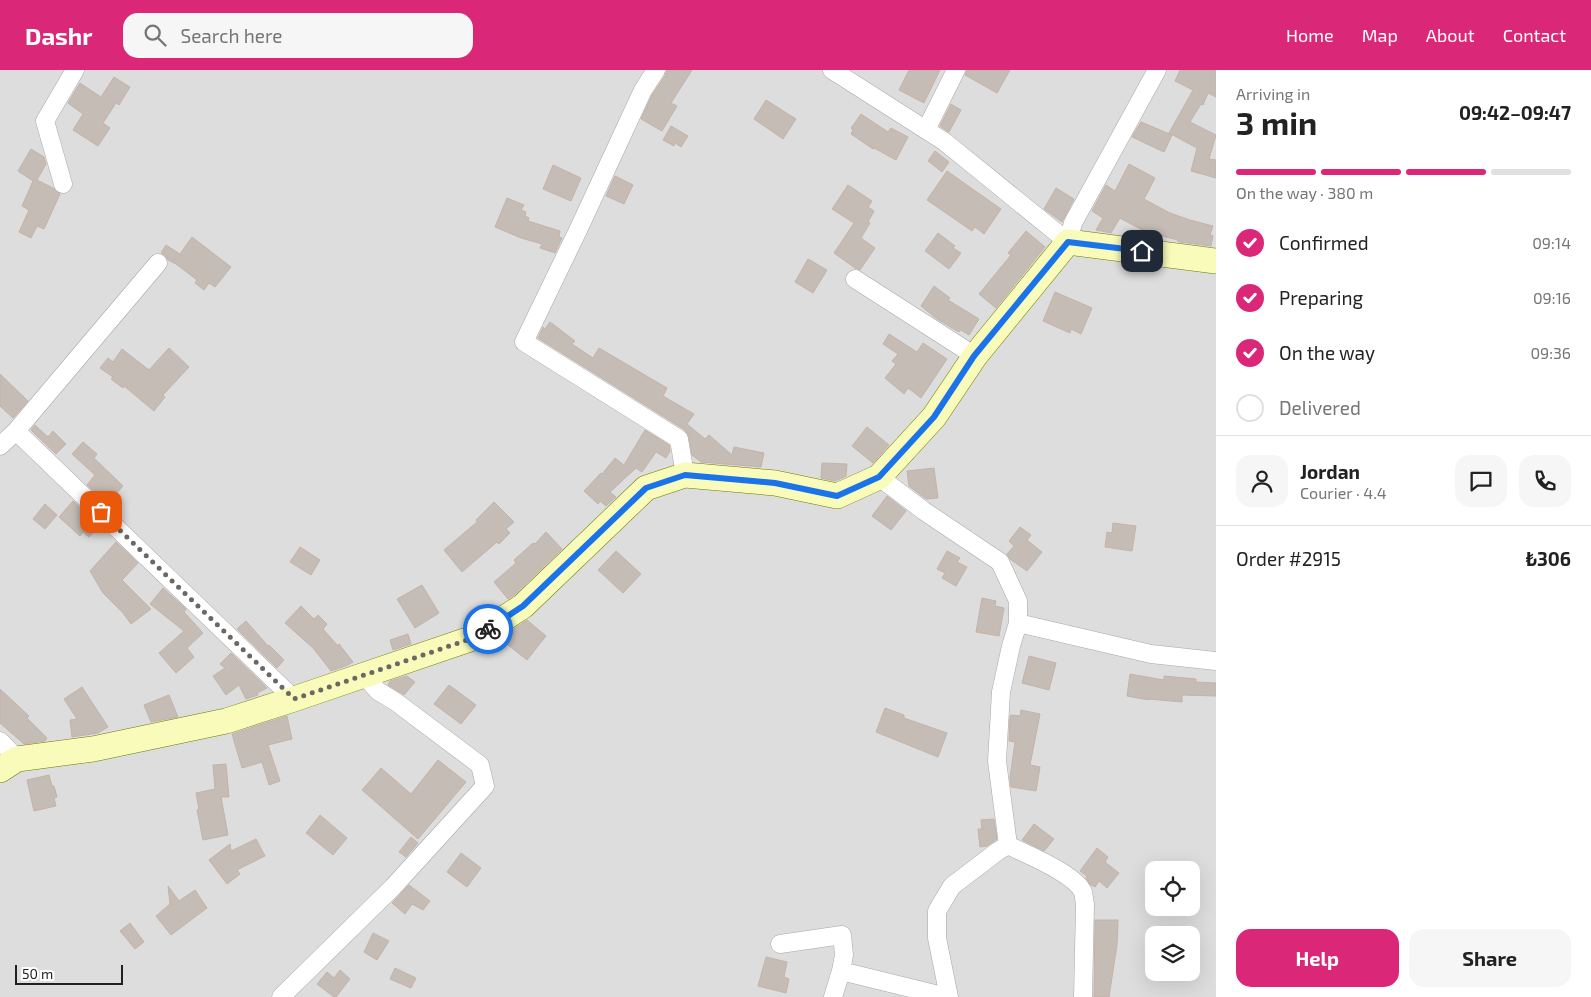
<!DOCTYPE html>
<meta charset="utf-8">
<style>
body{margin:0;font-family:"Exo 2",sans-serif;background:#f6f6f6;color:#222;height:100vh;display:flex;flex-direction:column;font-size:19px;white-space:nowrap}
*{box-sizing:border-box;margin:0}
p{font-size:16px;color:#767676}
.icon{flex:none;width:28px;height:28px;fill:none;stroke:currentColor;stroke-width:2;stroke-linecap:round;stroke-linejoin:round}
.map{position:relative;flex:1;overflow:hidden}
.drawer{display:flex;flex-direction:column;background:#fff;width:375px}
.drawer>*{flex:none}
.buttons{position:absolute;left:1145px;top:791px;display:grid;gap:10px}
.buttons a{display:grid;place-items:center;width:55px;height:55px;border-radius:10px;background:#fff;box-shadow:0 5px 20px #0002;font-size:25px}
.scale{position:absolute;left:15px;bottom:12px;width:108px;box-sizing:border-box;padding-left:5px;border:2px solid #202020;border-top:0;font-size:14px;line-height:18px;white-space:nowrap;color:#202020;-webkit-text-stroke:4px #fff;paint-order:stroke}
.pin{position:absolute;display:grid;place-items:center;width:42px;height:42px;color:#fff;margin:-21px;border-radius:10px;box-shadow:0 2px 8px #0006}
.courier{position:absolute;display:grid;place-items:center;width:50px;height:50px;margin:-25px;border:4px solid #1a73e8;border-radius:50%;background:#fff;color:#222;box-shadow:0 1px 6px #0007}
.head em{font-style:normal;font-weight:700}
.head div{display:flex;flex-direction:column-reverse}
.head{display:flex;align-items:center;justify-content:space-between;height:85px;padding:0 20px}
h1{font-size:32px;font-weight:700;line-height:38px}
.bar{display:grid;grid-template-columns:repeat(4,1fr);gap:8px 5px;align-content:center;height:60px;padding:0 20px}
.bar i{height:6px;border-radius:4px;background:#e0e0e0}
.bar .on{background:#db2777}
.bar p{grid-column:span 4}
.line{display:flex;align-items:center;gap:12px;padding:0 20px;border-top:1px solid #e0e0e0}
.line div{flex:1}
.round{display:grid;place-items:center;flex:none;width:52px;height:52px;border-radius:15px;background:#f6f6f6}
ol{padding:0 20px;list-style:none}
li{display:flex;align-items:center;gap:15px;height:55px}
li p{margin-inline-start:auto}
li .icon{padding:5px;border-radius:50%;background:#db2777;color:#fff;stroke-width:4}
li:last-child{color:#767676}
li i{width:28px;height:28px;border:2px solid #e0e0e0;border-radius:50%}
.button{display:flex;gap:10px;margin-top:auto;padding:10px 20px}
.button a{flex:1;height:58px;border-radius:15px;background:#db2777;color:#fff;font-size:20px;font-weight:700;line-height:58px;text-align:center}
.button a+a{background:#f6f6f6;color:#222}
header{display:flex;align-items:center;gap:30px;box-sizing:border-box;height:70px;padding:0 25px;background:#db2777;color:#fff}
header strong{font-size:24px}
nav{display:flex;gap:28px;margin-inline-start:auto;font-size:18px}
.search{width:350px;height:45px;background:#f6f6f6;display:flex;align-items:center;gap:12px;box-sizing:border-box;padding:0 18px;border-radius:15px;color:#767676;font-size:19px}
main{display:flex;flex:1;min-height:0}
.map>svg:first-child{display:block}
.residential{fill:#dedddd;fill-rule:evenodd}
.building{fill:#c5bcb5;stroke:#c3b3a8}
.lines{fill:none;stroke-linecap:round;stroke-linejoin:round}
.street-casing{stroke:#a7a7a7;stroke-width:19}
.secondary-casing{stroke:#6e7b02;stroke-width:26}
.street{stroke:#fff;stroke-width:18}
.secondary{stroke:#f8fbb9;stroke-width:25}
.done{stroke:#696865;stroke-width:5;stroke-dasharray:0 9}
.route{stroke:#1a73e8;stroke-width:6}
</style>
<header>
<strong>Dashr</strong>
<div class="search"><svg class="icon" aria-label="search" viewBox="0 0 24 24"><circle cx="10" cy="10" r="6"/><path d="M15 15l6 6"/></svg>Search here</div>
<nav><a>Home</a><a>Map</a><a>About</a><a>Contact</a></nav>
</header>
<main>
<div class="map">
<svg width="1216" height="927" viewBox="0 0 1216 927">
<rect width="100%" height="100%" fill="#f0ede6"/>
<!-- residential -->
<path class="residential" d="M0 0H1216V927H0ZM1154 800H1191V838H1154ZM1154 865H1191V902H1154Z"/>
<!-- building -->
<path class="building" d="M667 0H692L671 33 677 36 662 61 641 49 652 25 665 6Z
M909 0H940L924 33 899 20Z
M967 0H1010L997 23 965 5Z
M1180 0H1216V27L1208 23 1203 35 1201 34 1190 52 1216 65 1209 89 1216 90V108L1191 101 1197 78 1169 63 1193 20 1175 11Z
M114 7 130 17 119 35 116 33 103 53 110 58 98 76 73 60 83 44 68 33 80 13 101 27Z
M766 30 796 49 783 69 754 49Z
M951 34 961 40 949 62 940 56Z
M861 44 888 62 891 58 908 67 896 90 874 78 873 79 851 64 853 60 851 58Z
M1141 52 1172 65 1164 82 1132 67Z
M671 56 688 66 681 77 675 73 674 76 663 70Z
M31 79 44 87 46 94 37 110 53 118 60 124 44 159 37 156 31 168 19 162 29 140 22 136 33 111 18 101Z
M935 81 949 92 942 102 928 91Z
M1129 94 1155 108 1144 129 1170 143 1190 150 1213 156 1210 165 1213 166 1211 176 1180 172 1177 171 1178 170 1146 162 1120 148 1111 163 1096 160 1103 148 1092 141 1106 115 1115 121Z
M553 95 581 108 571 131 543 119Z
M947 101 1001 139 984 164 975 157 972 161 927 130Z
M615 106 633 115 624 134 606 126Z
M848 115 872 131 868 137 874 141 868 152 870 153 861 168 875 178 860 200 855 198 834 183 854 153 832 139Z
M1056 118 1074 129 1062 152 1044 139Z
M507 128 524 135 521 140 526 142 525 146 529 148 528 151 560 161 559 167 562 168 555 183 540 178 542 174 521 168 495 157Z
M1026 161 1045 177 996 238 979 224 1011 185 1008 183Z
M938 163 955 176 953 178 961 183 949 199 925 181Z
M192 167 231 197 215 217 209 213 204 220 195 213 197 210 176 194 168 190 165 185 161 183 166 175 180 184Z
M808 189 827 200 813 223 795 212Z
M934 216 950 228 948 230 979 249 969 265 961 260 959 262 937 249 921 236Z
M1055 222 1092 238 1081 264 1071 259 1070 263 1043 251Z
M550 252 575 271 572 274 593 288 599 278 667 318 663 326 694 344 687 354 705 369 709 365 732 385 734 377 764 383 761 397 701 392 692 385 689 367 685 360 538 268 543 257 545 259Z
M889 264 917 282 923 273 947 289 921 328 908 318 904 324 885 308 896 294 892 291 898 284 883 274Z
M169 278 189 297 163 325 165 327 154 341 124 316 123 318 111 309 113 307 100 298 108 288 113 292 122 279 149 300Z
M0 304 28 331 13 348 0 336Z
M35 355 48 367 53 361 66 374 56 384 31 360Z
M867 357 889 375 873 393 852 376Z
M645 360 669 375 670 381 666 388 656 382 642 402 636 398 610 422 616 427 606 436 600 431 598 434 584 421 601 403 602 404 615 388 624 395Z
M83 372 97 384 94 388 123 416 110 430 100 421 97 424 87 415 95 405 72 384Z
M822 393 847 394 846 406 835 411 821 408Z
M934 398 938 428 926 429 909 416 907 401Z
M887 426 906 441 891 460 872 446Z
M73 431 99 456 89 467 83 462 80 466 59 447Z
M494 432 514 452 506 459 510 463 499 474 497 472 462 502 444 480 477 452 476 450Z
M45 434 57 445 45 459 33 449Z
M1113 453 1136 456 1132 481 1105 477 1107 462 1112 463Z
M1020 457 1031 465 1027 470 1042 482 1027 501 1010 489 1007 484 1014 476 1009 471Z
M546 462 562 479 514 525 508 529 494 512 516 493 514 490 533 473 535 474Z
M116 472 138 493 122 510 151 539 131 554 123 543 103 523 90 501Z
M300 477 320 490 311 505 290 492Z
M616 481 641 504 623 523 598 500Z
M947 481 960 488 957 492 967 497 956 516 942 508 945 503 937 499Z
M422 515 439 543 415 558 397 529Z
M163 518 186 539 184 542 203 563 187 578 194 587 176 603 159 583 184 561 150 534Z
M982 528 996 531 995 536 1004 538 999 566 976 562Z
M301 536 314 549 318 545 327 554 323 559 338 576 339 574 353 592 348 595 331 601 313 578 285 553Z
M527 550 546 566 527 590 503 571 510 562Z
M246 551 268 576 269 575 284 590 277 598 237 559Z
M408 564 411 574 393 580 390 570Z
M231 583 267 618 257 623 258 625 246 629 239 615 226 625 213 606 225 598 220 594Z
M1029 586 1056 593 1049 620 1022 613Z
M1130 604 1164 610V606L1196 609V612L1216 613V626L1182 625V632L1149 629V630L1127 626Z
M407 606 415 612 404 625 388 615 390 611Z
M449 615 476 635 461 654 434 634Z
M82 617 108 657 98 663 72 667 70 650 77 649 64 629Z
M0 619 29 646 27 648 47 668 45 671 24 674 0 653Z
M169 625 178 647 151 652 144 635Z
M885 638 904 645V648L947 663 938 687 876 662Z
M1021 640 1040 644 1030 695 1040 697 1036 721 1011 717 1010 708 1015 672 1009 671 1010 647 1011 645 1020 646Z
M287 646 292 669 268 675 280 711 269 715 262 692 242 698 232 664Z
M438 690 466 712 418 769 362 720 381 698 411 724Z
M226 694 229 727H221L228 765 203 770 197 740 199 739 196 723 215 719 213 695Z
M49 705 52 716H54L57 727 54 728 56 736 34 741 27 710Z
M320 745 347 768 333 785 306 763Z
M994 749 997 769 987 776 980 777 978 759H982L981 750Z
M1034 754 1054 769 1044 781 1022 770Z
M411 767 418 773 406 787 399 782Z
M256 769 265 786 237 800 240 804 227 814 209 790 230 774 231 781Z
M1097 778 1108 787 1105 792 1119 803 1107 818 1099 811 1095 817 1090 814 1086 808 1087 806 1080 801Z
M461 783 481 798 467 817 447 802Z
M409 815 430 831 423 840 412 834 405 844 392 833Z
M168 816 179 831 195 820 207 838 171 865 156 846 170 834Z
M1095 850H1118L1117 875 1109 927H1094Z
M130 853 144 872 135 879 120 861Z
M373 863 389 871 377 890 364 882Z
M766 887 787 892 784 907 789 909 786 923 758 916Z
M395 898 416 908 411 918 390 909Z
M340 900 350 909 336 927H334L317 914 327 902 334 908Z"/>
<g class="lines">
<!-- street casing -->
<g class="street-casing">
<path id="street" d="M656 0 643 20 580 156 524 272 679 369 685 405
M832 0 945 72 1068 172 1073 153 1157 0
M926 60 956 0
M63 114 45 51 75 0
M855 209 975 286
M16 361 158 193
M0 376 16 361 294 629
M879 407 924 441 1000 492 1018 531V553L1011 576 1001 622 997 691 1008 775 998 781 952 816 937 841V868L949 927
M1018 553 1151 584 1216 591
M0 671 17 689
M1008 775C1027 785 1074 803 1083 822 1084 825 1084 830 1085 834L1083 927
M780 874 842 865 844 885 841 901 833 927
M841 901 947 927
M281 927 393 817 485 716 480 695 396 632 378 621 364 605"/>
</g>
<!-- secondary casing -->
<g class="secondary-casing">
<path id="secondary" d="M0 700 17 689 93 679 226 651 294 629 476 567 523 536 646 418 685 405 775 413 837 426 879 407 934 347 975 286 1068 172 1216 191"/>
</g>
<!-- street -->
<use href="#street" class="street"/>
<!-- secondary -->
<use href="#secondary" class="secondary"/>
</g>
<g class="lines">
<!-- done -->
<path class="done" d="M101 442 294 629 476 567 488 559"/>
<!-- route -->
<path class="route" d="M488 559 523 536 646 418 685 405 775 413 837 426 879 407 934 347 974 286 1068 172 1142 181"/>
</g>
</svg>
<div class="buttons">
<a><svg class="icon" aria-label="locate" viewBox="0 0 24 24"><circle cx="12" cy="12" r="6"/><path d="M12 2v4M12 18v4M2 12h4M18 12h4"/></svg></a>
<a><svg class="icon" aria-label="layers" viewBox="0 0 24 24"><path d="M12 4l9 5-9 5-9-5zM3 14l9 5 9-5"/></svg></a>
</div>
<div class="scale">50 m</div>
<div class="pin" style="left:101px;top:442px;background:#ea580c"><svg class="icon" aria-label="bag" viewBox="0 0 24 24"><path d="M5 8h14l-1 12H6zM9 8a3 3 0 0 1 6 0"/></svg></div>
<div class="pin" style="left:1142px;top:181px;background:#1f2937"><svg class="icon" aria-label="home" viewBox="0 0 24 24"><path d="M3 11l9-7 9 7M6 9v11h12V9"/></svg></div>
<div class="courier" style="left:488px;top:559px"><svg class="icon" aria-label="bike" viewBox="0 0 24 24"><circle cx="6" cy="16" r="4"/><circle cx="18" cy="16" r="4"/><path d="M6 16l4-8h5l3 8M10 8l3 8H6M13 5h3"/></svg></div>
</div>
<section class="drawer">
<div class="head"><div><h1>3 min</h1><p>Arriving in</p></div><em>09:42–09:47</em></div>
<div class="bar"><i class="on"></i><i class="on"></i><i class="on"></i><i></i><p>On the way · 380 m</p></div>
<ol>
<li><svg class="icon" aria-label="check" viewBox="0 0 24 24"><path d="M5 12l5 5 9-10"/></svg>Confirmed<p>09:14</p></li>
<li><svg class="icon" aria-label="check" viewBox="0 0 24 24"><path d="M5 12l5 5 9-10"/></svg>Preparing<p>09:16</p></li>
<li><svg class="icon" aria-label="check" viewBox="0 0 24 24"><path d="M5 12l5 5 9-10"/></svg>On the way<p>09:36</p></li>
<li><i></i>Delivered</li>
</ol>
<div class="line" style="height:90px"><a class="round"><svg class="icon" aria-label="person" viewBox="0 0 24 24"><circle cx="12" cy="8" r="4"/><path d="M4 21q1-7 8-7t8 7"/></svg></a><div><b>Jordan</b><p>Courier · 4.4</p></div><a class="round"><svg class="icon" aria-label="chat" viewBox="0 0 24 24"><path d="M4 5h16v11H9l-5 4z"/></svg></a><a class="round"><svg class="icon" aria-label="phone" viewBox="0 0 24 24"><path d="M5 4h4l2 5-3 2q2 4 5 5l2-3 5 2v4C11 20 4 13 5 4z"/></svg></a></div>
<div class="line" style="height:65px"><div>Order #2915</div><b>₺306</b></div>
<div class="button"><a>Help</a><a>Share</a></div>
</section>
</main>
